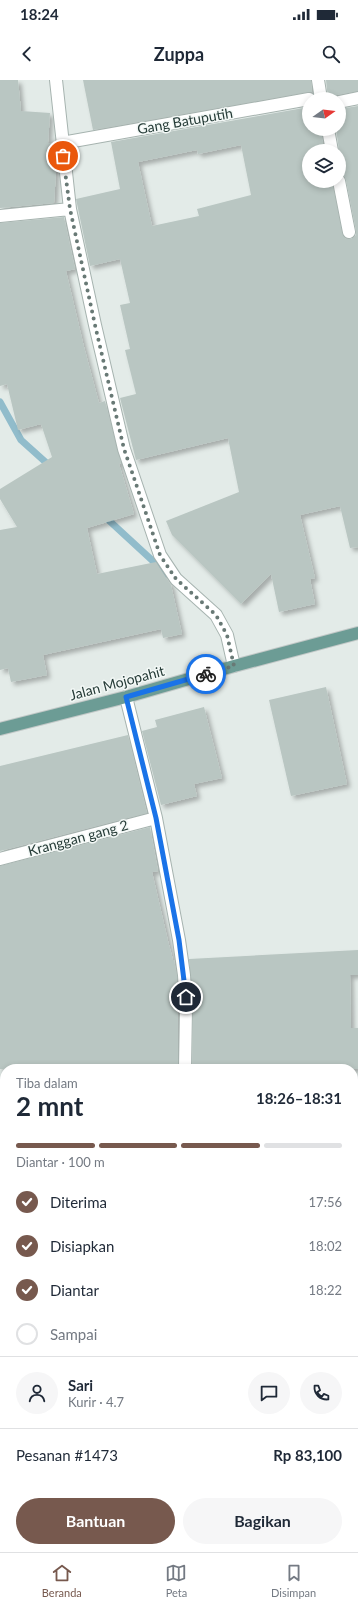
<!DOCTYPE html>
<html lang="id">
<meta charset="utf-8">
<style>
body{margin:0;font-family:Lato,sans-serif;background:#f6f6f7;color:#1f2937;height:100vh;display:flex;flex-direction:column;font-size:15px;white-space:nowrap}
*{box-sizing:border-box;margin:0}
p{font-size:13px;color:#747a83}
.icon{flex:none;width:22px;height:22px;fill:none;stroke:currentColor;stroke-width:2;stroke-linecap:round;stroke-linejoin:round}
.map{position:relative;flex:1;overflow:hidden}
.panel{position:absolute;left:0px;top:984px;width:358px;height:488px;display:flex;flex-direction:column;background:#fff;border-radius:16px 16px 0 0;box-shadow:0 2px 6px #0003}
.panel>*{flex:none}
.needle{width:26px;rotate:76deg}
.fabs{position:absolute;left:302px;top:12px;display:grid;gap:8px}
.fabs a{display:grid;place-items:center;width:44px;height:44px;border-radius:50%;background:#fff;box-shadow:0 2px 6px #0003;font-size:20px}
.pin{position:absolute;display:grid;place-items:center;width:34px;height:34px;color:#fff;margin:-17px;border:2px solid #fff;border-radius:50%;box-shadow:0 1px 4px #0007}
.courier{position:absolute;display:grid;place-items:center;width:40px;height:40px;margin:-20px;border:3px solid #1a73e8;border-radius:50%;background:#fff;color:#222;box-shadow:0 1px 5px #0007}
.headline em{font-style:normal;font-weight:700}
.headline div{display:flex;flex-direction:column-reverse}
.headline{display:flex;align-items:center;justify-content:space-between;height:68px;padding:0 16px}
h1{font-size:26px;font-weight:700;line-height:30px}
.bar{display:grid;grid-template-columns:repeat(4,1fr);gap:6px 4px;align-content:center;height:48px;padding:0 16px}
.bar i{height:5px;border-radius:3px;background:#e0e1e3}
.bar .selected{background:#77594e}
.bar p{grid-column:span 4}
.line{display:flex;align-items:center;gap:10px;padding:0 16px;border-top:1px solid #e0e1e3}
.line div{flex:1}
.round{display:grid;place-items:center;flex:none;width:42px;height:42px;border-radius:21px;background:#f6f6f7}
ol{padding:0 16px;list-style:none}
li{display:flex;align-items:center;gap:12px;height:44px}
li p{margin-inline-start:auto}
li .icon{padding:4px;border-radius:50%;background:#77594e;color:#fff;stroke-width:4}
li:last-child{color:#747a83}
li i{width:22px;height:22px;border:2px solid #e0e1e3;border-radius:50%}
.primary-button{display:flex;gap:8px;margin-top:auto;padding:8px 16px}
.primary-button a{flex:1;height:46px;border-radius:24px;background:#77594e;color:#fff;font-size:16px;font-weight:700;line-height:46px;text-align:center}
.primary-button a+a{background:#f6f6f7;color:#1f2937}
.status{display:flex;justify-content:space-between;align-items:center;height:28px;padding:0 20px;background:#fff;direction:ltr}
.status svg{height:11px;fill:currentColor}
header{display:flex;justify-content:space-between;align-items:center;height:52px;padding:0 16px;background:#fff;font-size:18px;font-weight:700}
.tab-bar{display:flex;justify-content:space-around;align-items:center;height:56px;border-top:1px solid #e0e1e3;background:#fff;font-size:11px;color:#747a83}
.tab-bar a{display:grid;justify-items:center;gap:2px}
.tab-bar .selected{color:#77594e}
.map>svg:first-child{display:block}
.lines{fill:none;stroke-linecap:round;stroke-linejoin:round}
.stream{stroke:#91bccb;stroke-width:7}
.building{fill:#b9c6c2;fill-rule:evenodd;filter:url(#shadow)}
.minor-casing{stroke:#a6b3af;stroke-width:14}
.major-casing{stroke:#c2c8c7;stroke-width:14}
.minor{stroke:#fff;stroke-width:12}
.major{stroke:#6c9c95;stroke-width:12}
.done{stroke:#687975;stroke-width:4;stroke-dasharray:0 7.2}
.route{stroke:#1a73e8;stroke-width:5}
.labels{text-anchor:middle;stroke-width:3;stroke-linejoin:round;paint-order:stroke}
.street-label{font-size:14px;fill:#253b37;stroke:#f3f8f6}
</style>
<div class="status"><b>18:24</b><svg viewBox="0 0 49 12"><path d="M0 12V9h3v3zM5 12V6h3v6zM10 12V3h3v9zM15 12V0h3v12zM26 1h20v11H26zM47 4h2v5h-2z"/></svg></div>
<header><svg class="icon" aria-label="back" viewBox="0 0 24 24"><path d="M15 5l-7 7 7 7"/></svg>Zuppa<svg class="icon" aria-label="search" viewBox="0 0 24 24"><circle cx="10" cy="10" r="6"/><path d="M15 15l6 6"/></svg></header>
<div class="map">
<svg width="358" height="1472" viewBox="0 0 358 1472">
<defs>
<filter id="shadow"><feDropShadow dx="3.5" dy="3.5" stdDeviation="2" flood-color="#0004"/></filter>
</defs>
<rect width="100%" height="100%" fill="#e3ebe8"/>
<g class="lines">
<!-- stream -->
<path class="stream" d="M0 322 21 360 51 387
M103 435 167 494"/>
</g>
<!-- building -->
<path class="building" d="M0 0H18L21 31 50 33 48 63 55 64 57 76 54 123 0 128Z
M83 0H311L312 12H308L93 50Z
M326 0H358V11L337 15 332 19H328Z
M358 26V467L350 468 340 426 300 435 315 498 310 499 315 524 279 532 271 494 241 524 172 455 166 441 239 412 228 358 136 380 120 318 136 314 125 270 130 269 120 225 130 223 120 179 90 186 76 119 120 109 111 62 309 27V49H321L324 71H309V101H332L342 153 346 159H351L356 155V151L346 100 344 96 339 94V70L336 49H339V29ZM241 65 251 115 197 129 199 136 152 146 138 82 197 70 198 74Z
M64 137 75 189 66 191 84 267 99 323 105 321 121 383 119 384 134 434 87 448 97 494 156 482 171 505 182 554 163 558 161 549 43 575 47 595 11 602 8 588 0 590V450L17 447 0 419V409L52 377 41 344 18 350 7 304 0 306V143Z
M326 607 347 704 291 716 269 620Z
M204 627 222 698 194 704 197 716 161 725 142 651 157 647 155 640Z
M128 655 147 733 0 771V686Z
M150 747 158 791 152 792 168 861 173 880H174L177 896 178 928V989H0V786Z
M358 870V895H350L351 948H358V989H192L193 928 189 879Z"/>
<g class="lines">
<!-- minor casing -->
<g class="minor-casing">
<path id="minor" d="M56 0 70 129 95 245 124 369 160 475 176 499 216 535 227 555 234 586
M318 0 321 19
M339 22 358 18
M328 49 332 71
M62 63 309 19
M339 101 349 152
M0 136 70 129
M126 617 156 738 179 860 184 895 186 928 185 989
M0 779 156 738
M353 1076 358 1075
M0 1105 5 1104
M152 1467V1472"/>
</g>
<!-- major casing -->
<g class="major-casing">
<path id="major" d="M0 649 126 617 234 586 358 553"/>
</g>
<!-- minor -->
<use href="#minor" class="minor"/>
<!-- major -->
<use href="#major" class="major"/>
</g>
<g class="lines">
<!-- done -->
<path class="done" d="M63 76 70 129 95 245 124 369 133 395 160 475 176 499 216 535 227 555 234 586 206 594"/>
<!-- route -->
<path class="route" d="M186 917 179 860 156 738 126 617 206 594"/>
</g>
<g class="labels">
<!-- street labels -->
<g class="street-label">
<text transform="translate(185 41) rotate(-10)" y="5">Gang Batuputih</text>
<text transform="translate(117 603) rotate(-15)" y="5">Jalan Mojopahit</text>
<text transform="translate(78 758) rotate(-15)" y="5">Kranggan gang 2</text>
</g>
</g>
</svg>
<div class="fabs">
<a><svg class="needle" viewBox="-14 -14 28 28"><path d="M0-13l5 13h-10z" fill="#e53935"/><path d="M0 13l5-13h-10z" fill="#747a83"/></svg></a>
<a><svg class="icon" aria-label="layers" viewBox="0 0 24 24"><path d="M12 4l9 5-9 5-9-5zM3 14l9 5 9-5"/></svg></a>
</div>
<div class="pin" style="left:63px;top:76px;background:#ea580c"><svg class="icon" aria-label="bag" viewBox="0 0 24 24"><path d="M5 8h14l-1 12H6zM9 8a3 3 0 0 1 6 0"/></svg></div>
<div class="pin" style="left:186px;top:917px;background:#1f2937"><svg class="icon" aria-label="home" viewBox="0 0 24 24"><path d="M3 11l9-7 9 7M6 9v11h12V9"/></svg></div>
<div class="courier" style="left:206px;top:594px"><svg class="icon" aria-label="bike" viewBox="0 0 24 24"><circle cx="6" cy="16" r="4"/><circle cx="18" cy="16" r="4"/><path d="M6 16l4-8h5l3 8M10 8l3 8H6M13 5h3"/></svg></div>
<section class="panel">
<div class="headline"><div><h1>2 mnt</h1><p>Tiba dalam</p></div><em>18:26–18:31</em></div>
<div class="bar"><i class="selected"></i><i class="selected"></i><i class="selected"></i><i></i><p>Diantar · 100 m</p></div>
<ol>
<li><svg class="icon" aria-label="check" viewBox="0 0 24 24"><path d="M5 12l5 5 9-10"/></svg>Diterima<p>17:56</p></li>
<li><svg class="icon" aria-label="check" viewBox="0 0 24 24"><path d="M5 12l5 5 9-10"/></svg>Disiapkan<p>18:02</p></li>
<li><svg class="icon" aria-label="check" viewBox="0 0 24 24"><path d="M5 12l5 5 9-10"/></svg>Diantar<p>18:22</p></li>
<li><i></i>Sampai</li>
</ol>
<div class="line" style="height:72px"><a class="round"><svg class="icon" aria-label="person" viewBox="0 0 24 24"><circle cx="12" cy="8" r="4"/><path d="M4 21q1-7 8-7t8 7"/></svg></a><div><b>Sari</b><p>Kurir · 4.7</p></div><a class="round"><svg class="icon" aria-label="chat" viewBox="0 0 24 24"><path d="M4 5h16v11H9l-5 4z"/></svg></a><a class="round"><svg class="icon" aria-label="phone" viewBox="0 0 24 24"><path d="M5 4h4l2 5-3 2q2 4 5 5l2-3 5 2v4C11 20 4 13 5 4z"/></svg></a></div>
<div class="line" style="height:52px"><div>Pesanan #1473</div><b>Rp 83,100</b></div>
<div class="primary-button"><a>Bantuan</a><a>Bagikan</a></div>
</section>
</div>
<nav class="tab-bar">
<a class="selected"><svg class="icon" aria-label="home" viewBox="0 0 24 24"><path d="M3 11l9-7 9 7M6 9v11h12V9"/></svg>Beranda</a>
<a><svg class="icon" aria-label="map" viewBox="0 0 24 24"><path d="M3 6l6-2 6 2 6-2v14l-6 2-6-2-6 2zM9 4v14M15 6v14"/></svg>Peta</a>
<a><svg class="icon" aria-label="saved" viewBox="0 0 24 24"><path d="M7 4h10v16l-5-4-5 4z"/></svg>Disimpan</a>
</nav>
